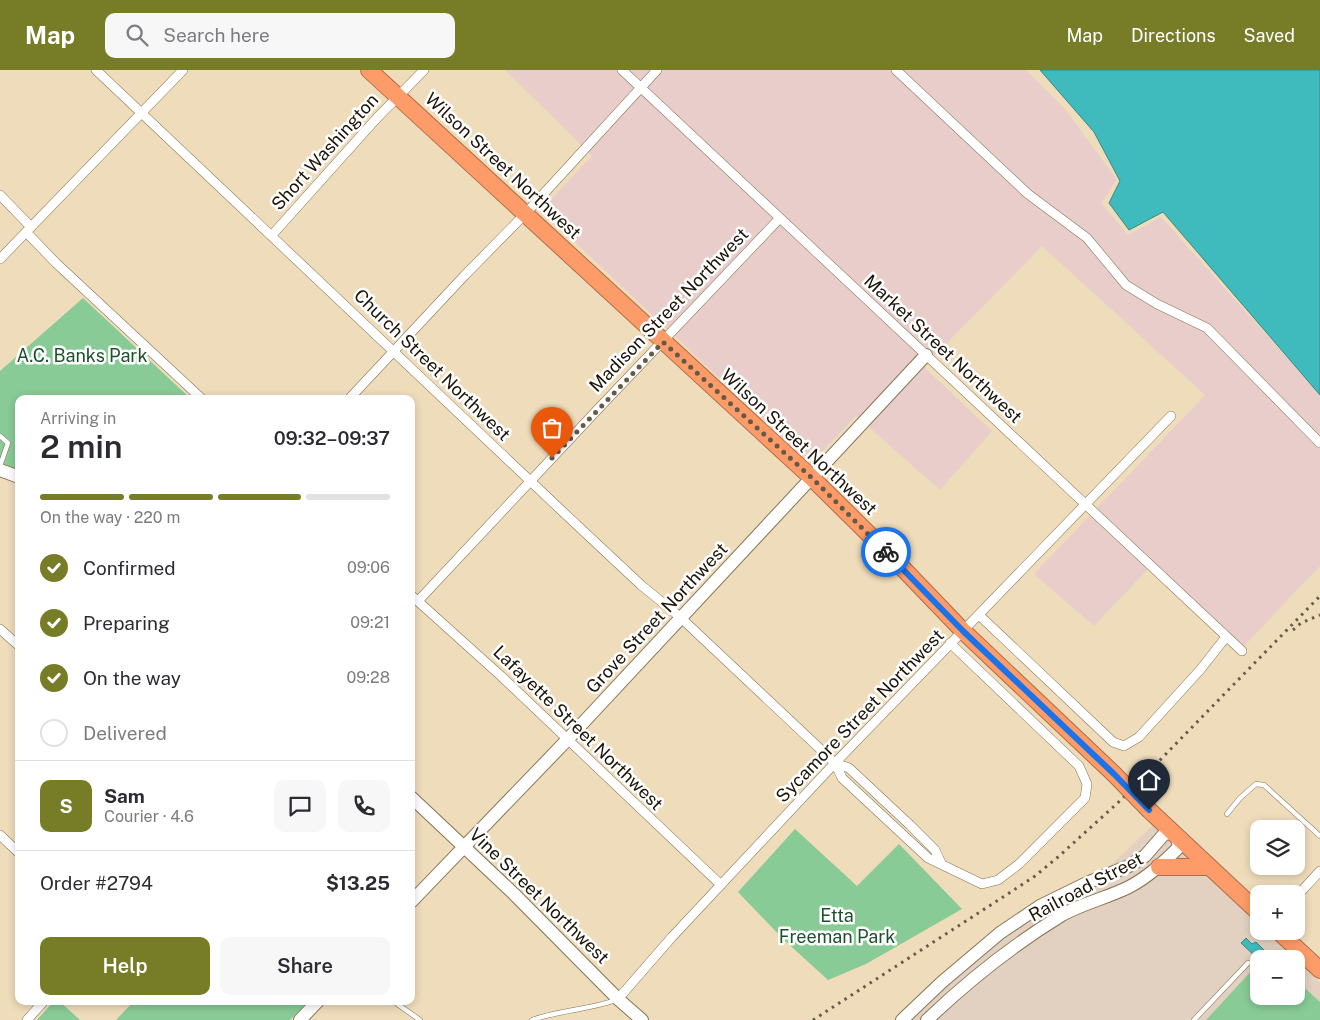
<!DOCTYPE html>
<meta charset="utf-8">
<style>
body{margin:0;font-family:"Public Sans",sans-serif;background:#f7f7f7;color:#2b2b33;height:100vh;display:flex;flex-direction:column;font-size:19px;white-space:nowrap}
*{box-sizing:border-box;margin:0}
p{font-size:16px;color:#7c7c81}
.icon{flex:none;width:28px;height:28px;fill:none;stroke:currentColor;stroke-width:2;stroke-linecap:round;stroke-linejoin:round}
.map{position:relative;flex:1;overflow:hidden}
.panel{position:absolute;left:15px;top:325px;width:400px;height:610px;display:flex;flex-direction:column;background:#fff;border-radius:10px;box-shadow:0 2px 8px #0003}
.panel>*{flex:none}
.controls{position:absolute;left:1250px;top:750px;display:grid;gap:10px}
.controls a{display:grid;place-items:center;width:55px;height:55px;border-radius:10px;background:#fff;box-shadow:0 2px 8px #0003;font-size:25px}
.pin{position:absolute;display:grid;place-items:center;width:42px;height:42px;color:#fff;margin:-51px -21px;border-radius:50% 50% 50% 0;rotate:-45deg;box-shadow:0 0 5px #0007}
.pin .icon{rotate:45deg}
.courier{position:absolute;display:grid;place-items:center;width:50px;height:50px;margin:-25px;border:4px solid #1a73e8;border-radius:50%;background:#fff;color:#222;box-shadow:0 1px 6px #0007}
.head em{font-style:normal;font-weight:600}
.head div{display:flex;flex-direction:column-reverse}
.head{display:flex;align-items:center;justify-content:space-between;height:85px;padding:0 25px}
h1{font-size:32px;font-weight:600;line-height:38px}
.bar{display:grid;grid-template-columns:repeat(4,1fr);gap:8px 5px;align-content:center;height:60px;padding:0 25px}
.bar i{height:6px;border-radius:4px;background:#e1e1e2}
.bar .active{background:#777d27}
.bar p{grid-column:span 4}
.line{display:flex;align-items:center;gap:12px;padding:0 25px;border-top:1px solid #e1e1e2}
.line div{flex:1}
.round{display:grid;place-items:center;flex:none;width:52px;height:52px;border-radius:10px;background:#f7f7f7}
ol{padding:0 25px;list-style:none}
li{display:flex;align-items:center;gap:15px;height:55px}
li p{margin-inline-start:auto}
li .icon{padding:5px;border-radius:50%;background:#777d27;color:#fff;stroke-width:4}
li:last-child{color:#7c7c81}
li i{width:28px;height:28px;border:2px solid #e1e1e2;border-radius:50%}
.primary-button{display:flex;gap:10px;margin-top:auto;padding:10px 25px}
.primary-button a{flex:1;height:58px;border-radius:10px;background:#777d27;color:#fff;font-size:20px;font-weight:600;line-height:58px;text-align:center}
.primary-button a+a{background:#f7f7f7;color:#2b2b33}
header{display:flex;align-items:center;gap:30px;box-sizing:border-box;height:70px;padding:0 25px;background:#777d27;color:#fff}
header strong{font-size:24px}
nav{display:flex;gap:28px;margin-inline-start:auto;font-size:18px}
.search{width:350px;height:45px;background:#f7f7f7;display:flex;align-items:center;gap:12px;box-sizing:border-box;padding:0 18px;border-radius:10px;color:#7c7c81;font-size:19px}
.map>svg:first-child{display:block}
.commercial{fill:#e2d1c0}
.industrial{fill:#e8cdcb}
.green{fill:#88cb96}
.water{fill:#3fbbbe;stroke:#348987}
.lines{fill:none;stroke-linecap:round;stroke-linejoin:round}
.lane-casing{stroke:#857455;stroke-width:5.5}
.street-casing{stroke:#857455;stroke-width:10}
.secondary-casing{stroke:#857455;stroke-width:14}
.highway-casing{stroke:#af6c47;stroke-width:18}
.lane{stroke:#fff;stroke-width:4.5}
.street{stroke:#fff;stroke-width:9}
.secondary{stroke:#fff;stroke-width:12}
.highway{stroke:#fe9c69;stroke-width:16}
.rail{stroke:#675b48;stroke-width:3;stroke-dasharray:2.5 5;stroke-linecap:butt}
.highway-bridge-casing{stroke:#af6c47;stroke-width:18;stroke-linecap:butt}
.highway-bridge{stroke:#fe9c69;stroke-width:16}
.done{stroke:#655a47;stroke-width:5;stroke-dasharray:0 9}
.route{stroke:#1a73e8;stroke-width:6}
.labels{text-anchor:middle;stroke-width:5;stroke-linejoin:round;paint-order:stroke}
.street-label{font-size:18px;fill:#1b1408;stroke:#fff}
.park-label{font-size:18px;fill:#1d502c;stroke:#fff}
</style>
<header>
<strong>Map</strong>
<div class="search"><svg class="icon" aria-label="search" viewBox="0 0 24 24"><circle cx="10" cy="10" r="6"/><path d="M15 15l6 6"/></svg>Search here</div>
<nav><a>Map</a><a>Directions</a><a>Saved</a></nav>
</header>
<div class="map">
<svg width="1320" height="950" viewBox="0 0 1320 950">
<rect width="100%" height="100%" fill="#efdcbb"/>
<!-- commercial -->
<path class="commercial" d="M1153 755 1259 855V861H1266L1295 889H1259V926H1296V890L1320 913V950H897L982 871 1109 797Z"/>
<!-- industrial -->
<path class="industrial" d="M505 0H1026L1066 40 1117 110 1101 133 1128 165 1161 147 1320 325V496L1241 579 1153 494 1094 556 1034 504 1205 325 1042 176 936 284 924 297 992 361 940 420 856 346 815 389H805L541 140 592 86Z"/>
<!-- green -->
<path class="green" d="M83 228 191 329H19V400L0 394V301Z
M795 759 857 816 899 774 962 839 866 894 828 910 783 869 738 822Z
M1256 896 1259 898V926H1296V910L1320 932V950H1206Z
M54 931H59L80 950H37Z
M134 931H309L290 950H116Z"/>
<!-- water -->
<path class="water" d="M1040 0H1320V325L1163 142 1129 160 1109 133 1120 111 1094 62Z
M1246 868 1252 874 1256 872 1268 884 1266 887 1267 889H1259V890L1241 873Z"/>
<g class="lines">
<!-- lane casing -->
<g class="lane-casing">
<path id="lane" d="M0 366 8 373 0 396
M1227 744 1240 728 1256 714 1264 715 1320 766
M393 931 420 950
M532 950C559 940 588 940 616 930
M1194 950 1248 893"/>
</g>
<!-- street casing -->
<g class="street-casing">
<path id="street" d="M96 0 562 441 641 515 680 547 835 693 842 708 928 788 982 814 998 810 1019 794 1085 728 1087 714 1079 696 950 573
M622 0 1242 581
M896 0 1028 124 1087 168 1126 215 1157 234 1207 258 1320 373
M0 125 31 157
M26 162 56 193 202 329
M272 165 376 49 424 0
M0 189 183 0
M349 329 465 205 526 143 657 0
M411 525 501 606 721 815
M418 531 599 338 780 148
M979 545 1113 672 1124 676 1139 667 1200 600 1226 567
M0 559 19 576
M835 693 849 698 910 755 935 780 941 793
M0 765 19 783
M1296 827 1320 801
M618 929 672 867 835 693 1171 346
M27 950 44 931"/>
</g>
<!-- secondary casing -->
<g class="secondary-casing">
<path id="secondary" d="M0 400 19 407
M411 727 514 824 618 929 642 950
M411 832 567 670 926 285
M300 950 318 931
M902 950 942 912 1000 863 1040 836 1089 812 1129 796 1145 786 1165 763 1176 764 1179 777C1163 793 1148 807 1129 817 1107 828 1083 833 1062 845 1013 875 969 910 927 950"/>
</g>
<!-- highway casing -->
<g class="highway-casing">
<path id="highway" d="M369 0 812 408 891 486 963 561 1114 704
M1149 740 1259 843
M1159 797H1209
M1278 861 1320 900"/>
</g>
<!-- lane -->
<use href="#lane" class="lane"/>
<!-- street -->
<use href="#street" class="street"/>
<!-- secondary -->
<use href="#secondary" class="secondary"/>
<!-- highway -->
<use href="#highway" class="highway"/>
<!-- rail -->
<path class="rail" d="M1293 560 1301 553 1320 545
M813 950 1000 829 1035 806 1058 787 1122 729 1320 526"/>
<!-- highway-bridge casing -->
<g class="highway-bridge-casing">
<path id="highway-bridge" d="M1114 704 1149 740"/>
</g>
<!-- highway-bridge -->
<use href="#highway-bridge" class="highway-bridge"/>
</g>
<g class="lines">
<!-- done -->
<path class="done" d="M552 388 663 272 812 408 886 482"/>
<!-- route -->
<path class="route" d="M886 482 963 561 1114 704 1149 740"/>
</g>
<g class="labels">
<!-- street labels -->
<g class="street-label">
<text transform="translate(325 82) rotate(-48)" y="6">Short Washington</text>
<text transform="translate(503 96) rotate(43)" y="6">Wilson Street Northwest</text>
<text transform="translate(669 240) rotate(-46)" y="6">Madison Street Northwest</text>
<text transform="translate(943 279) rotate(43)" y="6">Market Street Northwest</text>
<text transform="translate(432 295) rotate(44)" y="6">Church Street Northwest</text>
<text transform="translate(799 372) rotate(43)" y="6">Wilson Street Northwest</text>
<text transform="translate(657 548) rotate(-47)" y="6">Grove Street Northwest</text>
<text transform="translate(860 646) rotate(-46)" y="6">Sycamore Street Northwest</text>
<text transform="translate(578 658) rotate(44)" y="6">Lafayette Street Northwest</text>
<text transform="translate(1086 817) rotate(-28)" y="6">Railroad Street</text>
<text transform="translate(539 826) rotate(44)" y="6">Vine Street Northwest</text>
</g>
<!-- park labels -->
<g class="park-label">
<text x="82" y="292">A.C. Banks Park</text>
<text x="837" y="852">Etta<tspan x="837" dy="21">Freeman Park</tspan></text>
</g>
</g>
</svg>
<div class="controls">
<a><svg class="icon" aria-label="layers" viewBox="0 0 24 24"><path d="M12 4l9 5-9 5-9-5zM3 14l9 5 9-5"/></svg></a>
<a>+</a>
<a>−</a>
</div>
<div class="pin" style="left:552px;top:388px;background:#ea580c"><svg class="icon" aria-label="bag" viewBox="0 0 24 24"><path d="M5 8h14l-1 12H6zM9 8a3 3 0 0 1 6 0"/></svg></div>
<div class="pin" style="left:1149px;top:740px;background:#1f2937"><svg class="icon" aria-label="home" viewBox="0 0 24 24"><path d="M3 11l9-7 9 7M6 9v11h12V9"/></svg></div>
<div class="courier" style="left:886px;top:482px"><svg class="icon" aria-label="bike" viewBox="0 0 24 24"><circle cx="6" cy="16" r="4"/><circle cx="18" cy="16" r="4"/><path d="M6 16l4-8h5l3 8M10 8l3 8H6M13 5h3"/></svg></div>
<section class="panel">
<div class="head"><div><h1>2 min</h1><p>Arriving in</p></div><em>09:32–09:37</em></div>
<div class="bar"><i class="active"></i><i class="active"></i><i class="active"></i><i></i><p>On the way · 220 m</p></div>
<ol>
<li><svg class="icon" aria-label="check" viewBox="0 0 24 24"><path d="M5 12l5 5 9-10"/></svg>Confirmed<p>09:06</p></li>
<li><svg class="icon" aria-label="check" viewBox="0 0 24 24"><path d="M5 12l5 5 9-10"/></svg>Preparing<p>09:21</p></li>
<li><svg class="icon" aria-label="check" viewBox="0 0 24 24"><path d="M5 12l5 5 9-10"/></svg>On the way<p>09:28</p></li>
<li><i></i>Delivered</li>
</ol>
<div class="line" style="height:90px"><b class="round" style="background:#777d27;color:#fff">S</b><div><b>Sam</b><p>Courier · 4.6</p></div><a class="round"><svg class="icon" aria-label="chat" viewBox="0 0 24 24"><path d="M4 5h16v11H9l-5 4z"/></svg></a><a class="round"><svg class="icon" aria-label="phone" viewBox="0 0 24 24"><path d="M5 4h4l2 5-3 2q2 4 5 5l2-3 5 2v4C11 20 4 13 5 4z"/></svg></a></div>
<div class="line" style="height:65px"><div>Order #2794</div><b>$13.25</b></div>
<div class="primary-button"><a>Help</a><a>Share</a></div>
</section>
</div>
